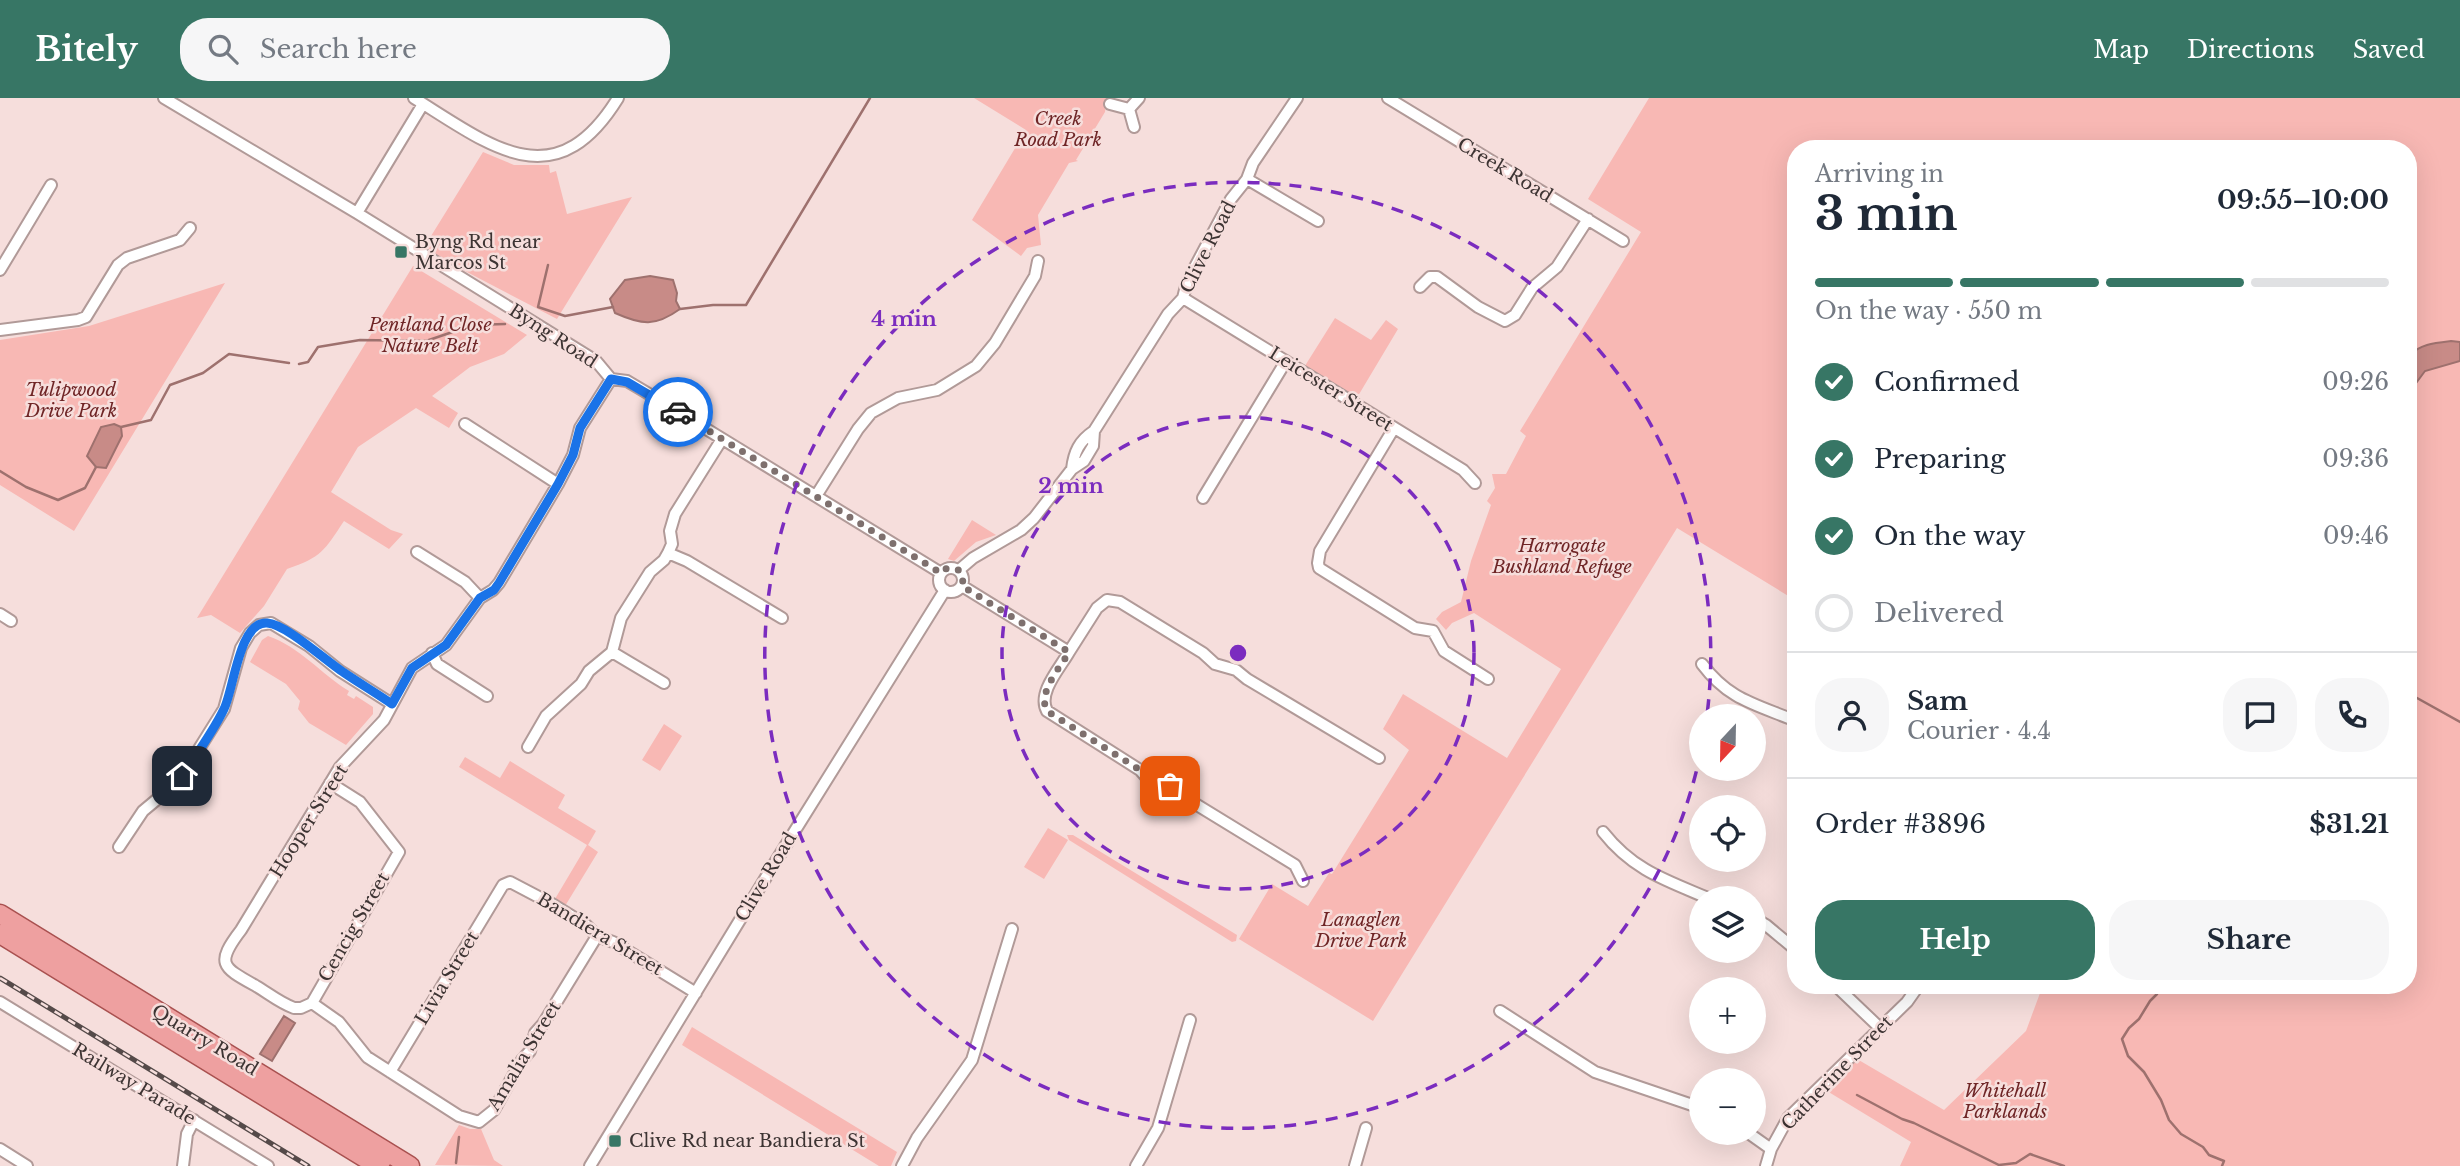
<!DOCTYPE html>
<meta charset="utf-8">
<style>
body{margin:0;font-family:"Libre Baskerville",serif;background:#f6f6f7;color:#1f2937;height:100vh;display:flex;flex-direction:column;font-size:26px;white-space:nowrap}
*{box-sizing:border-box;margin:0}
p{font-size:23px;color:#747a83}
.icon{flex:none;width:38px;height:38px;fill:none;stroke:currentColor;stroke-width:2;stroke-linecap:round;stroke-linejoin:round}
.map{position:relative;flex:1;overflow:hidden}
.side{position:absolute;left:1787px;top:42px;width:630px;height:854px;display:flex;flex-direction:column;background:#fff;border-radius:28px;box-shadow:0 7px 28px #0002}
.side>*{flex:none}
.needle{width:46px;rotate:202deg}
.tools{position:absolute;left:1689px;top:606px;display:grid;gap:14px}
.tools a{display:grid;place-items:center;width:77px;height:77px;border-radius:50%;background:#fff;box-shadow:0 7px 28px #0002;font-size:35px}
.pin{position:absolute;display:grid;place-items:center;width:60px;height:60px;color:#fff;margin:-30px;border-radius:14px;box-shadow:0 4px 10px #0006}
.courier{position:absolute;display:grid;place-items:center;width:70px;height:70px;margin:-35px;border:5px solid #1a73e8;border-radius:50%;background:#fff;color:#222;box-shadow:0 2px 9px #0007}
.summary em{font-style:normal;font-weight:700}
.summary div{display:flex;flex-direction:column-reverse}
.summary{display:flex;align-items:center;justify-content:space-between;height:119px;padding:0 28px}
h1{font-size:46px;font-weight:700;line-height:52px}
.bar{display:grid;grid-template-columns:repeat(4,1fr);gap:10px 7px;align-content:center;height:84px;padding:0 28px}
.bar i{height:9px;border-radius:5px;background:#e0e1e3}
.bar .current{background:#377665}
.bar p{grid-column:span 4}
.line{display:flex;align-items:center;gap:18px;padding:0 28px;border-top:2px solid #e0e1e3}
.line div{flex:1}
.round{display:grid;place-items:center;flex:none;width:74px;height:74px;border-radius:28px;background:#f6f6f7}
ol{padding:0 28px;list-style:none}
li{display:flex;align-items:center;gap:21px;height:77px}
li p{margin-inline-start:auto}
li .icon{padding:7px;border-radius:50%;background:#377665;color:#fff;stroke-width:4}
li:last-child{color:#747a83}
li i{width:38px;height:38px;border:4px solid #e0e1e3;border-radius:50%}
.action{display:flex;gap:14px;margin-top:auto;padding:14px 28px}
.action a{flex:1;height:80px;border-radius:28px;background:#377665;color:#fff;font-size:28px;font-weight:700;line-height:80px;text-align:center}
.action a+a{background:#f6f6f7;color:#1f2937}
header{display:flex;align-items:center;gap:42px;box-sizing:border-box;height:98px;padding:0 35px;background:#377665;color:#fff}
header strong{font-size:33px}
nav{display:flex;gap:38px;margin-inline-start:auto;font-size:24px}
.search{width:490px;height:63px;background:#f6f6f7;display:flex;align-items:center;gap:18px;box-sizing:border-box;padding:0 24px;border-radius:28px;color:#747a83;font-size:26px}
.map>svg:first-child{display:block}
.green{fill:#f8b8b4}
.water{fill:#c88b87;stroke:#9e716e;stroke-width:2}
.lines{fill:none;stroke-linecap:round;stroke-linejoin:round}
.stream{stroke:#9e716e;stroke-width:2.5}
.minor-casing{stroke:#b19a98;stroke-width:14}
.primary-casing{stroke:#a95150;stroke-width:21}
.minor{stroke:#fff;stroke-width:10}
.primary{stroke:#eea0a0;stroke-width:18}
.rail-casing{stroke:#554a49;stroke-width:5}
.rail{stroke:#f6dedc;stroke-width:2.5;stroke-dasharray:8;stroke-linecap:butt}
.done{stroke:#7e706e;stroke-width:7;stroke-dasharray:0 12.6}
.route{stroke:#1a73e8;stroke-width:9}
.ring{fill:none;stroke:#7b2cbf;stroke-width:3.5;stroke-dasharray:12 9}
.poi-dot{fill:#377665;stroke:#f6dedc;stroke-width:2.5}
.labels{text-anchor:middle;stroke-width:5;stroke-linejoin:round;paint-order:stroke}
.park-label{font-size:18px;font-style:italic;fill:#6f2526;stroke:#f6dedc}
.street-label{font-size:18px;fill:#3d3433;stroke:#f6dedc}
.poi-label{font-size:18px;fill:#3d3433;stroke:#f6dedc;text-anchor:start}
.centre{fill:#7b2cbf;stroke:#f6dedc;stroke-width:3.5}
.ring-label{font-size:21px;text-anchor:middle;font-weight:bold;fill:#7b2cbf;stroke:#f6dedc;stroke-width:5;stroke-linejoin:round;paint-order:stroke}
</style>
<header>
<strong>Bitely</strong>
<div class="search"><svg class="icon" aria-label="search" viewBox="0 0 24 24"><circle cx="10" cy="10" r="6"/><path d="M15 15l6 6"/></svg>Search here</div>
<nav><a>Map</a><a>Directions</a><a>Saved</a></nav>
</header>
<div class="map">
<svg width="2460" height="1068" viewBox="0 0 2460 1068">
<rect width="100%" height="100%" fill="#f6dedc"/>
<!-- green -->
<path class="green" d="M974 0H1107L1105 14 1076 62 1078 63 1069 65 1038 117 1041 147 1027 150 1021 158 972 122 1026 32Z
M1649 0H2460V1068H1900L1911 1044 1827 993 1857 961 1944 1012 2026 933 2043 887H2408V51H1796L1795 502 1677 430 1373 923 1239 841 1272 786 1308 808 1329 775 1332 776 1409 652 1383 631 1403 596 1507 660 1561 571 1474 515 1452 525 1446 532 1436 521 1442 514 1461 504 1471 463 1491 407 1487 403 1495 390 1492 376H1506L1526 338 1520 333 1641 134 1588 101Z
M483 54 514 67H549L550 75 556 73 567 116 632 99 557 221 423 151Z
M413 168 527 237 504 256 470 269 432 298 458 315 449 330 416 310 358 349 331 394 391 432 403 436 389 451 344 423C324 453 322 459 287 471L264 508 240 535 211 517 197 520Z
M225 185 74 433 0 387V242L89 228Z
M1335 220 1371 242 1386 222 1398 231 1355 303 1303 271Z
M972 422 996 437 976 444 954 463 948 461Z
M268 538C300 549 321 576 349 593L347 597 354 601 356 598 373 609V616L346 647 309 625 298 611 300 603 286 586 250 564 262 542Z
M664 626 682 638 660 673 642 662Z
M465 659 500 680 510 663 565 697 558 710 596 733 588 747 598 754 562 813 552 806 587 747 459 669Z
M1048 730 1068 742 1044 781 1024 769Z
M1067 737H1073L1237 837 1236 843 1232 844 1069 742Z
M692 929 897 1054 891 1068H879L682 947Z
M459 1027 470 1031H481L494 1062 503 1068 435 1067Z"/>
<!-- water -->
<path class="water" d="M650 178 673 182 677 195 676 203 680 211C655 229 642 227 615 215L610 201 625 182Z
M2451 243 2460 244V263L2425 273 2408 296V258C2421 246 2433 245 2451 243Z
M114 326 121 329 122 338 106 370 96 369 87 358 101 329Z
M284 918 295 925 272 963 260 956Z"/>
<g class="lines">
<!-- stream -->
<path class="stream" d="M548 167 538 209 565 218 613 209
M680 211 713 207H746L870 0
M299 266 308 264 318 249 360 242 426 243 473 227 505 226
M121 329 151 322 170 287 203 275 229 256 289 265
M0 373 26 389 58 402 85 390 96 369
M2408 595 2460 624
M2160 887 2157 896 2150 903 2139 921 2129 930 2122 941 2128 958 2144 974 2161 1002 2169 1022 2181 1036 2203 1049 2209 1057 2224 1063 2222 1068
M1857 997 1902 1021 1914 1025 1999 1067 2016 1065 2030 1056 2064 1068
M456 1065 459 1039"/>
<!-- minor casing -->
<g class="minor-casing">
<path id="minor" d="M164 0 357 115 596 263 611 281 627 283 654 299 941 475
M414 0C491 48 555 102 618 0
M1388 0 1623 143
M1110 6 1129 11 1134 29
M1129 11 1139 0
M1247 81 1318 123
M357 115 423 6
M0 172 51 87
M1420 189 1430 179H1437L1478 209 1505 223 1515 217 1532 190 1557 169 1588 121
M1183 200 1463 372 1475 385
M0 232 78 222 86 219 118 167 127 160 180 142 190 130
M465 326 558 386
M1394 330 1320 453 1318 465 1319 470 1415 530 1433 533 1444 553 1488 581
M1072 371C1074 354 1079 343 1094 333L1168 216 1183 200 1187 184 1231 101 1247 81 1253 65 1297 0
M816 398 858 331 871 315 898 300 937 292 976 268 995 245 1035 178 1038 163
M1203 400 1286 263
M417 454 465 484 480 500
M668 455 687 463 782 520
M939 482a12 12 0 1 1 24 0a12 12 0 1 1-24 0Z
M959 472 973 460 1021 432 1034 420 1072 371 1084 363 1093 348 1094 333
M962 488 1069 554 1097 510 1107 502 1120 504 1203 555 1215 566 1236 572 1247 581 1379 660
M0 516 11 523
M612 554 664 585
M1069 554C1060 570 1037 595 1047 613L1140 672 1149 682 1174 689 1184 699 1295 767 1303 783
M432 555 437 566 487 598
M1702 566C1729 602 1755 606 1796 623
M528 649 546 618 581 586 589 573 612 554 621 520 650 474 664 462 668 455 672 446 670 433 675 416 722 341
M1603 734C1633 772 1665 782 1708 800
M119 749 143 713 179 683 187 670 224 611 241 550 250 535 259 527 271 525 309 548 340 573 392 606
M1754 820 1766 827 1796 852
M1835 887 1880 930
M0 904 268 1068
M312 905 301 910H294C280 905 268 895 256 888 222 869 215 866 241 832L340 669 384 622 412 570 446 547 480 500 493 492 499 485 558 386 573 357 580 330 611 281
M312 905 339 924 367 959 459 1018 479 1024 494 1012 522 962 530 953 535 935 543 926 597 838
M312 905 399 754 360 704 330 685
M1500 913 1595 974 1701 1010
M390 974 503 787 510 784 552 806 586 827 597 838 613 844 696 895
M1747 1034 1771 1051
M0 1051 27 1068
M183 1068 187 1036 194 1022
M590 1068 771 771 945 492
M902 1068 917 1040 972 962 1012 831
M1136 1068 1158 1030 1190 922
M1355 1068 1366 1030
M1766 1068 1771 1051 1788 1020 1907 904 1919 887"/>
</g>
<!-- primary casing -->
<g class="primary-casing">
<path id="primary" d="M0 816 410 1068
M0 836 378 1068 387 1054"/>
</g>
<!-- minor -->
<use href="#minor" class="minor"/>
<!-- primary -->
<use href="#primary" class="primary"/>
<!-- rail casing -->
<g class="rail-casing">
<path id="rail" d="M0 880 308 1068"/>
</g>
<!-- rail -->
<use href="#rail" class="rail"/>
</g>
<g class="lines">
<!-- done -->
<path class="done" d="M678 314 941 475 947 470 959 472 963 481 962 488 1069 554C1060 570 1037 595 1047 613L1140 672 1149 682 1170 688"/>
<!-- route -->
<path class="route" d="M182 678C196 657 213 634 224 611 234 591 239 523 267 525 286 526 326 563 343 574 359 585 376 595 392 606L412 570 446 547 480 500 494 492 499 485 558 386 573 357 580 330 611 281 627 284 678 314"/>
</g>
<!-- distance rings -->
<g class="ring">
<circle cx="1238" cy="555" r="236"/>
<path d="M1701 653A473 473 0 1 1 1707 617"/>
</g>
<!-- markers -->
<g class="poi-dot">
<rect x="394" y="147" width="14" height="14" rx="3.5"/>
<rect x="608" y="1036" width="14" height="14" rx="3.5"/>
</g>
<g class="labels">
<!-- park labels -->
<g class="park-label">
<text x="1058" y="27">Creek<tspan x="1058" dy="21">Road Park</tspan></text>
<text x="430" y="233">Pentland Close<tspan x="430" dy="21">Nature Belt</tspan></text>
<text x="71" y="298">Tulipwood<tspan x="71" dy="21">Drive Park</tspan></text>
<text x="1562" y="454">Harrogate<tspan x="1562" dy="21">Bushland Refuge</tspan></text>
<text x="1361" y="828">Lanaglen<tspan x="1361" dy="21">Drive Park</tspan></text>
<text x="2005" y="999">Whitehall<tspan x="2005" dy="21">Parklands</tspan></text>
</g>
<!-- street labels -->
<g class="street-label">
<text transform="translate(1505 72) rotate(31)" y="6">Creek Road</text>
<text transform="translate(1208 149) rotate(-63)" y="6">Clive Road</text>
<text transform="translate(553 238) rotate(33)" y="6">Byng Road</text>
<text transform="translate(1331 291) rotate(32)" y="6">Leicester Street</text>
<text transform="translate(309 723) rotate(-58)" y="6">Hooper Street</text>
<text transform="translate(766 779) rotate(-59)" y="6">Clive Road</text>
<text transform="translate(354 829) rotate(-60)" y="6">Cencig Street</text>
<text transform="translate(600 836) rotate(31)" y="6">Bandiera Street</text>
<text transform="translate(447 880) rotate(-59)" y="6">Livia Street</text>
<text transform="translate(205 942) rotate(31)" y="6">Quarry Road</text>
<text transform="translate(524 958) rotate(-59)" y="6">Amalia Street</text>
<text transform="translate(1837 975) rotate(-46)" y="6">Catherine Street</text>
<text transform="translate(134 986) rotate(31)" y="6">Railway Parade</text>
</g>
<!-- poi labels -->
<g class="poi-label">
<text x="415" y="150">Byng Rd near<tspan x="415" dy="21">Marcos St</tspan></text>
<text x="629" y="1049">Clive Rd near Bandiera St</text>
</g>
</g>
<circle cx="1238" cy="555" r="10" class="centre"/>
<g class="ring-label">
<text x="904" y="228">4 min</text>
<text x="1071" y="395">2 min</text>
</g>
</svg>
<div class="tools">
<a><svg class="needle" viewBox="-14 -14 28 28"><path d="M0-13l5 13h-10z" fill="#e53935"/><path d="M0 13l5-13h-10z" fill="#747a83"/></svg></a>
<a><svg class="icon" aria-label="locate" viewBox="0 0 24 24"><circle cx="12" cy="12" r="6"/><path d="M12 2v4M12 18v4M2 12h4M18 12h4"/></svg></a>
<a><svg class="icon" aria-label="layers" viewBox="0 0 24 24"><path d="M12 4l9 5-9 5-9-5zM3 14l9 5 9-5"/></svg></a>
<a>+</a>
<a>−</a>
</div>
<div class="pin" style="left:1170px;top:688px;background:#ea580c"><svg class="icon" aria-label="bag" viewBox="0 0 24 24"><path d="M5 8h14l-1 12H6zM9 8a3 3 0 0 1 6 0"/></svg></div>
<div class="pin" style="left:182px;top:678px;background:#1f2937"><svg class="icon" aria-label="home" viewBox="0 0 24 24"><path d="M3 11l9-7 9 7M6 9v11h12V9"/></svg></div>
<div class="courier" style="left:678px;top:314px"><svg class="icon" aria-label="car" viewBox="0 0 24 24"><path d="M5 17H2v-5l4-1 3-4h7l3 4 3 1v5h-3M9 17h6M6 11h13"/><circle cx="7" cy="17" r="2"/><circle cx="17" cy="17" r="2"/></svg></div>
<section class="side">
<div class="summary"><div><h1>3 min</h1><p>Arriving in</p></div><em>09:55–10:00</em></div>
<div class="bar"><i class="current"></i><i class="current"></i><i class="current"></i><i></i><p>On the way · 550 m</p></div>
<ol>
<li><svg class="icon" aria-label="check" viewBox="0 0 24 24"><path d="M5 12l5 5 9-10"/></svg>Confirmed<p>09:26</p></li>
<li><svg class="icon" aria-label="check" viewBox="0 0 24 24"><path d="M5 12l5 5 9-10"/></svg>Preparing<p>09:36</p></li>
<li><svg class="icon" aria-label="check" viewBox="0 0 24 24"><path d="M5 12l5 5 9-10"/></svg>On the way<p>09:46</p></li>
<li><i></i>Delivered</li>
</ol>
<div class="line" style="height:126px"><a class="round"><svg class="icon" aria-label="person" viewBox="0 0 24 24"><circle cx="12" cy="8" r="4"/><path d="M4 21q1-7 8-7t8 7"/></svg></a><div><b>Sam</b><p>Courier · 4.4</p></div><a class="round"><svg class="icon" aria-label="chat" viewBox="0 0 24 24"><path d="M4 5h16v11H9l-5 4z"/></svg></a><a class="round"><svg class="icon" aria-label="phone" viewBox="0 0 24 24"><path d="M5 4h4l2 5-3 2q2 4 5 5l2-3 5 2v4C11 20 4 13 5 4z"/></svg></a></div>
<div class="line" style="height:91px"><div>Order #3896</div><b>$31.21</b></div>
<div class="action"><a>Help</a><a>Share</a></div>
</section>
</div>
